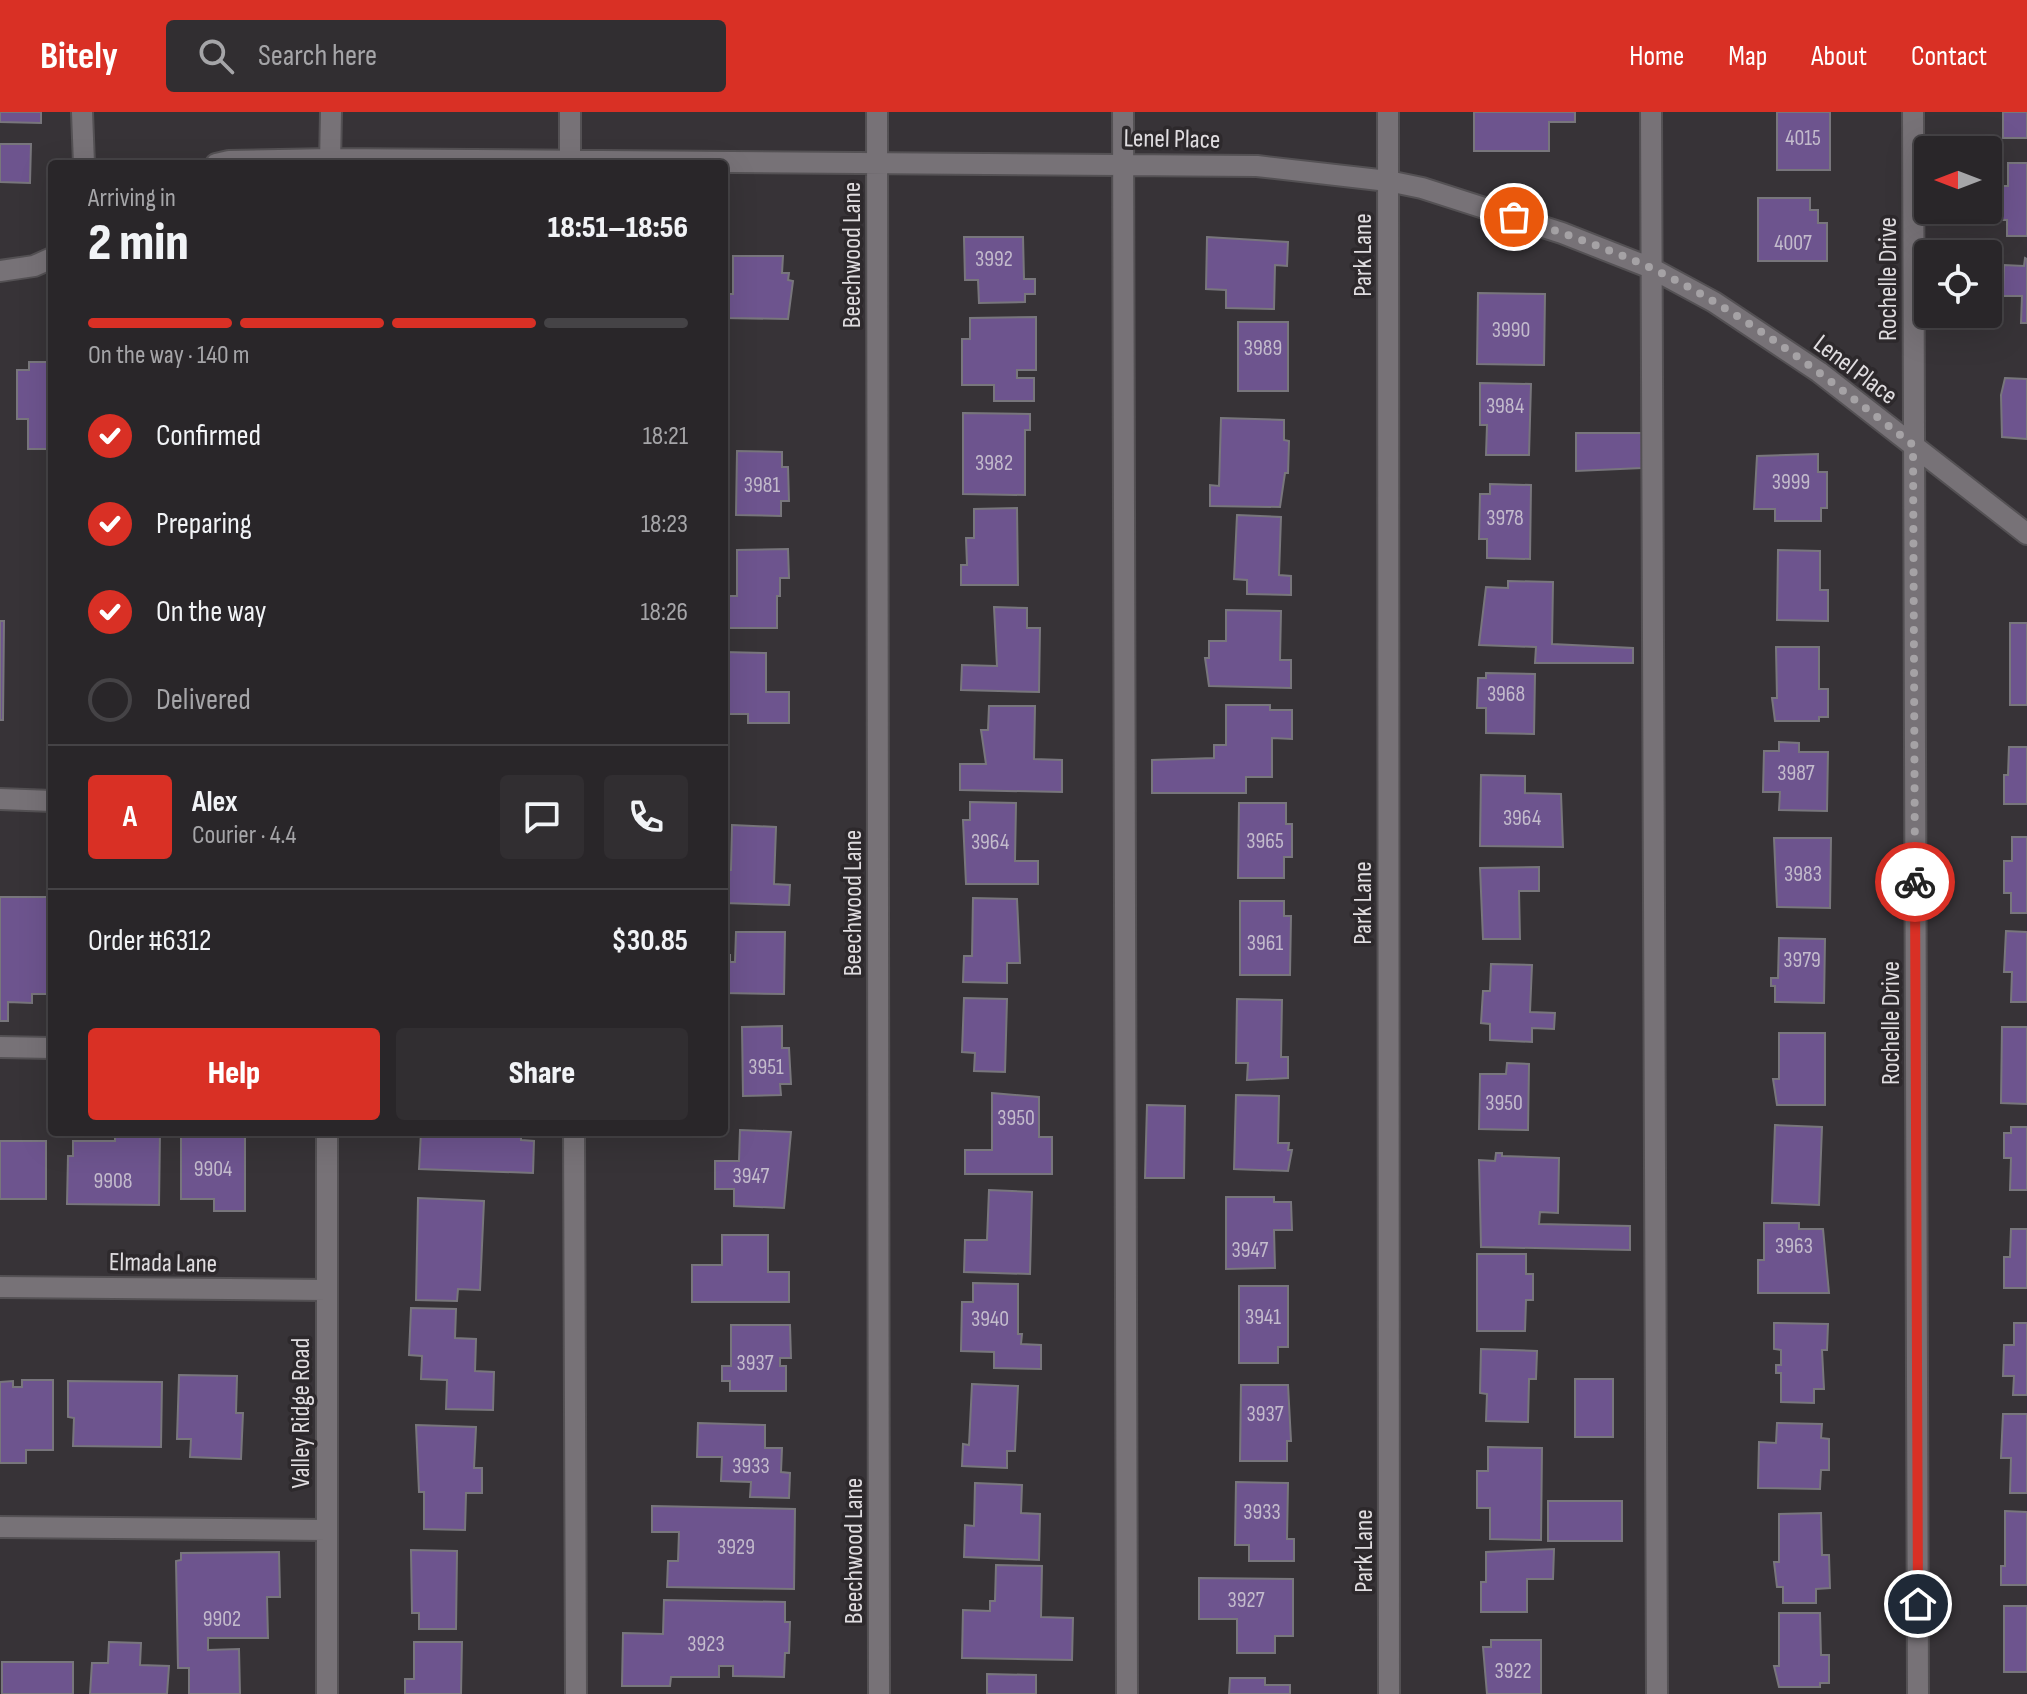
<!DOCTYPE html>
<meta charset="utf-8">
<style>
body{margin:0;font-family:"Sofia Sans Condensed",sans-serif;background:#312e31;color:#f1f3f6;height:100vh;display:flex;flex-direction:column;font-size:30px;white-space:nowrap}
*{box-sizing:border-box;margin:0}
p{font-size:26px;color:#a5a5a8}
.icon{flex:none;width:44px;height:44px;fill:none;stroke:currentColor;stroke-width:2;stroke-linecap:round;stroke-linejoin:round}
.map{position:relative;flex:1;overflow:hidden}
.panel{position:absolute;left:48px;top:48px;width:680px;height:976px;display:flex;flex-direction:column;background:#292629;border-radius:8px;box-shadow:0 8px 32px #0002,0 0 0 2px #454346}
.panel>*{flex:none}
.needle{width:52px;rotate:270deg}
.tools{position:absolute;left:1914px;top:24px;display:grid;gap:16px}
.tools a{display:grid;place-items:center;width:88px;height:88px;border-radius:8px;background:#292629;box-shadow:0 8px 32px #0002,0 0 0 2px #454346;font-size:40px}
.pin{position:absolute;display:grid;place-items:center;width:68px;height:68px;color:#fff;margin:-34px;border:4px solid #fff;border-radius:50%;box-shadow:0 2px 8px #0007}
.courier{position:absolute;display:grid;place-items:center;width:80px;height:80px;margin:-40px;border:6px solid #d93025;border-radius:50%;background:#fff;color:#222;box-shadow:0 2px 10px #0007}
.summary em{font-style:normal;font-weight:800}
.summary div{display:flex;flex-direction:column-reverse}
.summary{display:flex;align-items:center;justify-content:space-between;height:136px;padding:0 40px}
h1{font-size:52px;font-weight:800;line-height:60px}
.bar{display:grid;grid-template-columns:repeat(4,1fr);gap:12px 8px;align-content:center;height:96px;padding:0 40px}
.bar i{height:10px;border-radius:6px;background:#454346}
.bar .selected{background:#d93025}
.bar p{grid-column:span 4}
.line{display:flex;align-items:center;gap:20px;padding:0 40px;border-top:2px solid #454346}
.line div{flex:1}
.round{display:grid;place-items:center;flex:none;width:84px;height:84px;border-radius:8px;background:#312e31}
ol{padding:0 40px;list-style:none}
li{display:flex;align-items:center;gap:24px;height:88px}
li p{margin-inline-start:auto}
li .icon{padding:8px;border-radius:50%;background:#d93025;color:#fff;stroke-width:4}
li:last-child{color:#a5a5a8}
li i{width:44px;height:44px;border:4px solid #454346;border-radius:50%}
.action{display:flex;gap:16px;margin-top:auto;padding:16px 40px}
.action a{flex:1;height:92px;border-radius:8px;background:#d93025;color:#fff;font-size:32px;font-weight:800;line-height:92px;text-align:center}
.action a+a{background:#312e31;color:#f1f3f6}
header{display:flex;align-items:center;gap:48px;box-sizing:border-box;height:112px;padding:0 40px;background:#d93025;color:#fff}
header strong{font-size:38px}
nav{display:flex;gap:44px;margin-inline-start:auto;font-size:28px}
.search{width:560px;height:72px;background:#312e31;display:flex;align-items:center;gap:20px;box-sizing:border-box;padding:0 28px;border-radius:8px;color:#a5a5a8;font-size:30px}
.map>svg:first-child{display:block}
.building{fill:#6d548e;stroke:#78767c;stroke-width:2}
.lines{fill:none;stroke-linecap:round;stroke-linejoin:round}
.minor-casing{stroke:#545154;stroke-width:24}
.minor{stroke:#777277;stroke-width:20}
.done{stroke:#a5a2a5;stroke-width:8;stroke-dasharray:0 14.4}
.route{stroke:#d93025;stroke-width:10}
.labels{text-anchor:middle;stroke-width:7;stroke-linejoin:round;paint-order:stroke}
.number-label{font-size:22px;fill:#c3bbcc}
.street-label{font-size:26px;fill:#e0dde0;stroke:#2d292c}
</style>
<header>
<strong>Bitely</strong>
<div class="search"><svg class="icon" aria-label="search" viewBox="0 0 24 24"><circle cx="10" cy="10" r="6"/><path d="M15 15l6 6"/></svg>Search here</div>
<nav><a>Home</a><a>Map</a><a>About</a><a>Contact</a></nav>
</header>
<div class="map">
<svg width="2027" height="1582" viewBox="0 0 2027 1582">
<rect width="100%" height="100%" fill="#373337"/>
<!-- building -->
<path class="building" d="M0 0H41V11L0 10Z
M1474 0H1575V10H1549V39H1474Z
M1777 0H1830V58H1777Z
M2003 0H2027V26H2003Z
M0 32H31L30 71 0 70Z
M2008 51H2027V124H2007V108H2000L2001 74H2008Z
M1758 86H1810V98H1818V111H1827V149H1758Z
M964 125H1023L1024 167H1035V182H1025V190L979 191 978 168H965Z
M1207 125 1288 130 1287 154 1275 153 1274 197 1226 196V178L1206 177Z
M733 144H783L782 161H789L788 168 793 169 788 207 724 206V179L726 182H733Z
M2025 146 2027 147V211H2021L2022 184H2003L2004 153 2024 154Z
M1478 181 1545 182 1544 253 1477 252Z
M1036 205V258H1017V266H1034V289H994V273H962V227H970V206Z
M1238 210H1288V279H1238Z
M29 250H47V260H52V337H28V307H17V258H29Z
M2005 266 2027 267V327L2002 325 2001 283Z
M1480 271 1531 272 1529 343H1486L1487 313H1480Z
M963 301 1030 302V318H1025V383L963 382Z
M1221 306 1284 308V328L1289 329 1288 361H1285L1280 395 1210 394V373L1219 374Z
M1576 321H1642V356L1576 359Z
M737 339 782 340V355H788L789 389H781V404L736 403Z
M1818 342V360H1827V396H1821V409H1775V397H1754L1757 344Z
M1490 372 1531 373 1530 447 1487 446V427H1479L1480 382H1490Z
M1017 396 1018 473H961V453H967L966 426H974V397Z
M1237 403 1281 405 1279 463 1291 464V483L1247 482V468L1234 467Z
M788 437 789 466H780V484H777V516H724V484H737V438Z
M1778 438 1820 439V478H1828V509L1777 508Z
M1508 469 1553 470 1552 532 1633 536V551H1535L1536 535 1479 533 1486 475 1508 476Z
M994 495 1027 496V516H1040L1039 580 961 578 962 553 997 554Z
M1226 498 1281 499 1280 548H1291V576L1209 574 1205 546H1209V529H1226Z
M0 509H4L3 608H0Z
M2010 511H2027V593H2010Z
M1776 535H1819V577H1828V605H1819V609H1775L1772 586H1777Z
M724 540 766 541V580H789V611H748V602H724Z
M50 553H52V599H49Z
M1486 561 1535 562 1534 622 1486 621V596H1477L1478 566H1486Z
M1226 593H1270V598H1292V627L1272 626V665H1246V681H1152V648L1214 646V633H1226Z
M989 594H1035L1034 647 1062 648V680L960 678V652H986L981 618H988Z
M1779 630 1799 631V640H1828L1827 699 1779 698 1780 680H1763L1764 639H1779Z
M2009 635H2027V692H2004V663H2008Z
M1481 663 1525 664V681L1561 682 1563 735 1480 734Z
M970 690 1016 691 1015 749H1038V772H966L963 708H970Z
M1239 691H1286V712H1292V745H1284V766H1238Z
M732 713 776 715 774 772 790 773 789 793 724 791V758H731Z
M2012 725H2027V801H2011V781H2004V749H2012Z
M1774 726H1831L1830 796 1777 795Z
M1539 755V779H1519L1520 827H1483L1480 756Z
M0 785H52V882H32V891L8 890V909H0Z
M973 786 1017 787 1020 851H1007V871L963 870 964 844H972Z
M1240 789H1284V804H1291L1290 863H1240Z
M2006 819 2027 820V890H2011L2012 860H2004Z
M736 820H785L784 882 724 881V843H730V850H735Z
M1779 826 1825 827 1824 891 1775 890V874H1771V866H1778Z
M1491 852 1532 853 1530 900 1555 901 1554 917 1532 916V930L1490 928V912L1481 911 1483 879H1490Z
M964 886 1007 887 1005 960 974 959 975 941 962 940Z
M1237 887 1282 888 1281 945H1288V966L1247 968 1248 951H1236Z
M782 914V936H789L791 972H780L781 983 743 984 742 915Z
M2002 915H2027V992L2001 991Z
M1779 921H1825V993H1777L1773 967H1779Z
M1507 951 1529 952 1528 1018 1479 1017 1480 962H1506Z
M992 981 1039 985V1025H1052V1062H965V1038H992Z
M1236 983 1279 984 1278 1031H1289L1288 1038H1292L1288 1059 1234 1057Z
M1147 993 1185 994 1184 1066H1145Z
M1775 1013 1822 1015 1819 1093 1772 1091Z
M2011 1015H2027V1078H2010L2011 1046H2004V1021H2011Z
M740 1018 791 1020 784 1096 734 1094V1077H715V1049H739Z
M115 1020H160L159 1093 67 1092 68 1044H73V1029H115Z
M185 1020H238V1022H245V1099H214V1087H181V1024H185Z
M421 1020H521V1028L534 1029 533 1061 419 1057Z
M0 1029H46V1087H0Z
M1496 1041H1502V1044L1559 1046 1558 1101 1540 1100 1539 1112 1630 1114V1138L1481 1135 1479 1048 1495 1049Z
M989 1078 1032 1080 1030 1162 964 1160 965 1128H987Z
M1226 1085H1274V1090H1291L1292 1118H1274L1275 1156 1226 1157Z
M418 1086 484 1089 480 1178 458 1177 457 1189 416 1188Z
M1764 1111H1799V1117H1823L1829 1181H1758V1148H1764Z
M2011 1117H2027V1176H2004V1145H2010Z
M722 1123H768V1160H789V1190H692V1153H722Z
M1477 1142H1526V1162H1533V1188H1526L1525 1219H1477Z
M973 1171 1018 1172V1222H1022L1021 1232 1041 1233V1257L994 1256V1240L961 1239 962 1190H973Z
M1239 1174H1288V1235H1278V1251H1239Z
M411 1196 456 1197 455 1226 476 1227 475 1259 494 1260 493 1298 446 1297 447 1268 421 1267 422 1244 409 1243Z
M1774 1211 1828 1212 1827 1238H1822L1824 1277H1814V1291L1781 1290V1261H1776V1253H1781V1238L1774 1237Z
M2014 1211H2027V1283H2013L2014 1264H2003L2004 1233H2014Z
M731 1213H790L791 1246H780V1254H786V1279H730V1269H722V1254H731Z
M1481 1237 1537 1239 1536 1267H1529L1528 1310 1486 1309 1487 1282 1480 1281Z
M179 1263 237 1264 236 1301H243L241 1347 190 1345 191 1327H177Z
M1575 1267H1613V1325H1575Z
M22 1268H53V1338H26V1351H0V1270L13 1269V1275H22Z
M68 1269 162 1270 161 1335 73 1334 74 1306 68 1305Z
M972 1272 1018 1274 1015 1339H1007V1356L962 1354 963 1332 969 1333Z
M1241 1273H1288L1291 1329H1287V1349H1240Z
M2003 1302H2027V1381H2010L2011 1346H2001Z
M698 1311 765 1313V1336H782L781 1360 790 1361 789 1386 750 1385 751 1370 721 1369 722 1345H697Z
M1777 1311 1822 1312 1821 1326 1829 1327V1358H1821L1820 1377 1758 1376 1759 1330 1776 1331Z
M416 1313 476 1315 474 1356H482V1381H466L465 1418 424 1417V1380H419Z
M1488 1335 1542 1336 1541 1428 1490 1427V1396H1477V1359H1488Z
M1236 1370 1288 1371 1287 1427H1294V1449H1249V1433H1235Z
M975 1371 1022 1373 1021 1401 1040 1402 1039 1448 964 1445 965 1413 974 1414Z
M1548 1389H1622V1429H1548Z
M652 1394 795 1397 794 1477 667 1475 668 1449H678L679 1420H652Z
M2005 1399 2027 1400V1473H2001V1454H2005Z
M1821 1401 1822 1443H1829L1830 1476 1816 1477V1491H1783V1475H1777L1774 1450H1779V1402Z
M1554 1437 1553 1467H1527V1500H1481V1470H1486V1440Z
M411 1438 457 1439 456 1517H419V1501H412Z
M279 1440 280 1485H267L268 1526H208V1538L239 1537 240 1582H189V1556H178L176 1449 181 1448V1441Z
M996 1453 1042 1454 1041 1505 1073 1506 1072 1548 962 1546 963 1498 990 1499V1489H995Z
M1199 1466 1293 1467V1524H1275V1541H1237V1507H1199Z
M664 1488 785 1490V1510H790L789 1541H785L784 1565 733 1564V1554H719V1565H671L670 1574H622L623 1521 663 1522Z
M2004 1494H2027V1560H2004Z
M1779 1501H1820L1821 1543H1829V1571H1820V1575H1779L1774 1554H1779Z
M1491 1528H1541V1582H1487L1483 1535H1491Z
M109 1530 141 1531 140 1553 169 1554 167 1582H90L92 1551H108Z
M414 1530H462L461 1582H405V1567H414Z
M2 1550H73V1582H2Z
M987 1562 1036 1563V1582H987Z
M1230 1566H1265V1573H1290V1582H1229Z"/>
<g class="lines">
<!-- minor casing -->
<g class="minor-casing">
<path id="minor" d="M82 0 84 52
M877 0 879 1582
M1123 0 1127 1582
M1388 0 1389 1582
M1651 0 1657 1582
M1913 0 1918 1582
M216 52 229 49 330 47 1257 54 1388 69 1422 76 1562 121 1651 156 1714 190 1819 260 2027 422
M330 52 331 0
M570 52V0
M0 159 34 154 52 146
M0 687 52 689
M0 935 52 936
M574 1020 576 1582
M0 1175 326 1178
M0 1415 326 1418
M327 1582V1020"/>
</g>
<!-- minor -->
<use href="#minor" class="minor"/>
</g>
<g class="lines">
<!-- done -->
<path class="done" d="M1514 105C1560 120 1607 136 1651 156 1746 201 1831 269 1913 333L1915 770"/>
<!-- route -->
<path class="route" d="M1915 770 1918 1492"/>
</g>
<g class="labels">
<!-- number labels -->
<g class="number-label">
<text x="1803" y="33">4015</text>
<text x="1793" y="138">4007</text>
<text x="994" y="154">3992</text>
<text x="1511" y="225">3990</text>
<text x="1263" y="243">3989</text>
<text x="1505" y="301">3984</text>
<text x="994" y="358">3982</text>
<text x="1791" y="377">3999</text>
<text x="762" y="380">3981</text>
<text x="1505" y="413">3978</text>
<text x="1506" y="589">3968</text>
<text x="1796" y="668">3987</text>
<text x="1522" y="713">3964</text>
<text x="1265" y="736">3965</text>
<text x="990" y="737">3964</text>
<text x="1803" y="769">3983</text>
<text x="1265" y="838">3961</text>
<text x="1802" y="855">3979</text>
<text x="766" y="962">3951</text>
<text x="1504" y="998">3950</text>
<text x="1016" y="1013">3950</text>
<text x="213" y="1064">9904</text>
<text x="751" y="1071">3947</text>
<text x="113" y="1076">9908</text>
<text x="1794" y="1141">3963</text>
<text x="1250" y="1145">3947</text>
<text x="1263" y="1212">3941</text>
<text x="990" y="1214">3940</text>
<text x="755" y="1258">3937</text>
<text x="1265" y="1309">3937</text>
<text x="751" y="1361">3933</text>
<text x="1262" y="1407">3933</text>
<text x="736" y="1442">3929</text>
<text x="1246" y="1495">3927</text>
<text x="222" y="1514">9902</text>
<text x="706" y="1539">3923</text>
<text x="1513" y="1566">3922</text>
</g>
<!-- street labels -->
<g class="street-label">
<text transform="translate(1172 26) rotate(1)" y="9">Lenel Place</text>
<text transform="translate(851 143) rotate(-90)" y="9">Beechwood Lane</text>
<text transform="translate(1362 143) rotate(-90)" y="9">Park Lane</text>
<text transform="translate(1887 167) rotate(-90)" y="9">Rochelle Drive</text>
<text transform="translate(1856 257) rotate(37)" y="9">Lenel Place</text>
<text transform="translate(852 791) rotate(-90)" y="9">Beechwood Lane</text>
<text transform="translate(1362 791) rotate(-90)" y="9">Park Lane</text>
<text transform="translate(1890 911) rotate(-90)" y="9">Rochelle Drive</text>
<text transform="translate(163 1150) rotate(1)" y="9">Elmada Lane</text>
<text transform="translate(300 1301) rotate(-90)" y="9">Valley Ridge Road</text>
<text transform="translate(853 1439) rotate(-90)" y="9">Beechwood Lane</text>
<text transform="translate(1363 1439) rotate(-90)" y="9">Park Lane</text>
</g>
</g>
</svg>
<div class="tools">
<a><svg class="needle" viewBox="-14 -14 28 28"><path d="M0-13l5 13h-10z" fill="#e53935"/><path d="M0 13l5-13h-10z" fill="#a5a5a8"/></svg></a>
<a><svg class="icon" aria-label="locate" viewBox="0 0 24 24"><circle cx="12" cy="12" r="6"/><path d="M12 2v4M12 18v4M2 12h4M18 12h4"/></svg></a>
</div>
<div class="pin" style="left:1514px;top:105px;background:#ea580c"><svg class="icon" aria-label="bag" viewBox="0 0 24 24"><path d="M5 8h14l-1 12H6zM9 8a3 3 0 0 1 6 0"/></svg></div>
<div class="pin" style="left:1918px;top:1492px;background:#1f2937"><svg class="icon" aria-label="home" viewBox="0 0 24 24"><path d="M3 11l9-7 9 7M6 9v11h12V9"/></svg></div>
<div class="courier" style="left:1915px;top:770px"><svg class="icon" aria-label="bike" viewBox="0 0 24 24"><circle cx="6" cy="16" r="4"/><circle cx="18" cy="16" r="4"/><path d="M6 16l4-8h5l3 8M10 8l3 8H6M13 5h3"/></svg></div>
<section class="panel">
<div class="summary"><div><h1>2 min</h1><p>Arriving in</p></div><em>18:51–18:56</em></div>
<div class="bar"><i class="selected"></i><i class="selected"></i><i class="selected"></i><i></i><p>On the way · 140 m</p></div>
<ol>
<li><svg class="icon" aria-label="check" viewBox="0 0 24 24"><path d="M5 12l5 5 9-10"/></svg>Confirmed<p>18:21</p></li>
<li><svg class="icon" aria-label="check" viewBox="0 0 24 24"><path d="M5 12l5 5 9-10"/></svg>Preparing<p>18:23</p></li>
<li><svg class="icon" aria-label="check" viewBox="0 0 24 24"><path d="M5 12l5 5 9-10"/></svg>On the way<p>18:26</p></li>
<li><i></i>Delivered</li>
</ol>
<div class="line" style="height:144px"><b class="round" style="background:#d93025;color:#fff">A</b><div><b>Alex</b><p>Courier · 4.4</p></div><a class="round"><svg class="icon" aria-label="chat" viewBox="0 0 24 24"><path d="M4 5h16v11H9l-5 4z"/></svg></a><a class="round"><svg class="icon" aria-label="phone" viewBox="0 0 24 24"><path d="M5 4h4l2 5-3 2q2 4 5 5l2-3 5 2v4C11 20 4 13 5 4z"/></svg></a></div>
<div class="line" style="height:104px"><div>Order #6312</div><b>$30.85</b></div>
<div class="action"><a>Help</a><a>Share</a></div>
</section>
</div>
